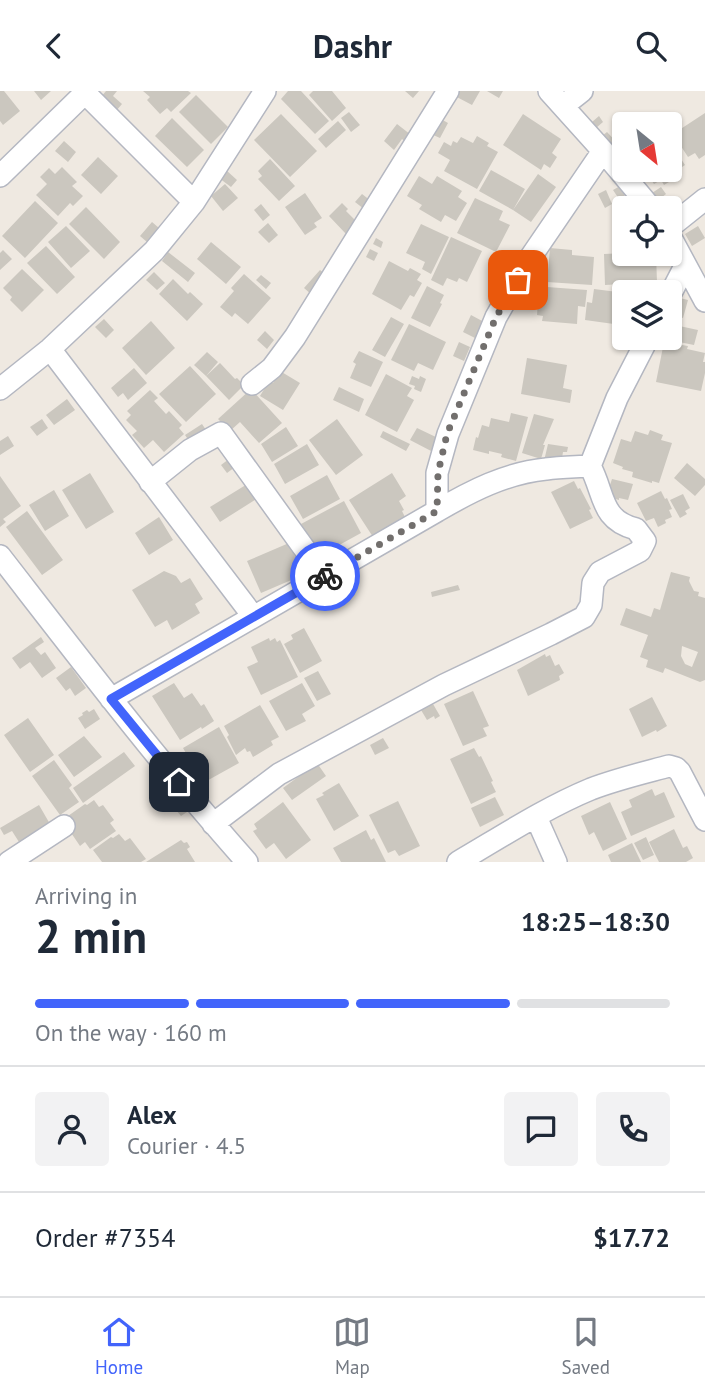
<!DOCTYPE html>
<meta charset="utf-8">
<style>
body{margin:0;font-family:"PT Sans",sans-serif;background:#f2f2f3;color:#1f2937;height:100vh;display:flex;flex-direction:column;font-size:26px;white-space:nowrap}
*{box-sizing:border-box;margin:0}
p{font-size:23px;color:#747a83}
.icon{flex:none;width:38px;height:38px;fill:none;stroke:currentColor;stroke-width:2;stroke-linecap:round;stroke-linejoin:round}
.map{position:relative;height:771px;overflow:hidden}
.drawer{display:flex;flex-direction:column;background:#fff;flex:1}
.drawer>*{flex:none}
.needle{width:46px;rotate:150deg}
.controls{position:absolute;left:612px;top:21px;display:grid;gap:14px}
.controls a{display:grid;place-items:center;width:70px;height:70px;border-radius:7px;background:#fff;box-shadow:0 2px 5px #0004;font-size:35px}
.pin{position:absolute;display:grid;place-items:center;width:60px;height:60px;color:#fff;margin:-30px;border-radius:14px;box-shadow:0 4px 10px #0006}
.courier{position:absolute;display:grid;place-items:center;width:70px;height:70px;margin:-35px;border:5px solid #4264fb;border-radius:50%;background:#fff;color:#222;box-shadow:0 2px 9px #0007}
.head em{font-style:normal;font-weight:700}
.head div{display:flex;flex-direction:column-reverse}
.head{display:flex;align-items:center;justify-content:space-between;height:119px;padding:0 35px}
h1{font-size:46px;font-weight:700;line-height:52px}
.bar{display:grid;grid-template-columns:repeat(4,1fr);gap:10px 7px;align-content:center;height:84px;padding:0 35px}
.bar i{height:9px;border-radius:5px;background:#e0e1e3}
.bar .on{background:#4264fb}
.bar p{grid-column:span 4}
.line{display:flex;align-items:center;gap:18px;padding:0 35px;border-top:2px solid #e0e1e3}
.line div{flex:1}
.round{display:grid;place-items:center;flex:none;width:74px;height:74px;border-radius:7px;background:#f2f2f3}
header{display:flex;justify-content:space-between;align-items:center;height:91px;padding:0 35px;background:#fff;font-size:32px;font-weight:700}
.dock{display:flex;justify-content:space-around;align-items:center;height:98px;border-top:2px solid #e0e1e3;background:#fff;font-size:19px;color:#747a83}
.dock a{display:grid;justify-items:center;gap:4px}
.dock .on{color:#4264fb}
.map>svg:first-child{display:block}
.building{fill:#cbc7bf;fill-rule:evenodd}
.lines{fill:none;stroke-linecap:round;stroke-linejoin:round}
.minor-casing{stroke:#b4b7c1;stroke-width:24}
.minor{stroke:#fff;stroke-width:21}
.done{stroke:#726f6d;stroke-width:7;stroke-dasharray:0 12.6}
.route{stroke:#4264fb;stroke-width:9}
</style>
<header><svg class="icon" aria-label="back" viewBox="0 0 24 24"><path d="M15 5l-7 7 7 7"/></svg>Dashr<svg class="icon" aria-label="search" viewBox="0 0 24 24"><circle cx="10" cy="10" r="6"/><path d="M15 15l6 6"/></svg></header>
<div class="map">
<svg width="705" height="771" viewBox="0 0 705 771">
<rect width="100%" height="100%" fill="#efe9e1"/>
<!-- building -->
<path class="building" d="M0 0H4L20 20 3 34 0 30Z
M34 0H51L41 9Z
M106 0H117L113 5 122 13 116 20 101 6Z
M143 0H188L191 2 171 21 167 17 160 23 147 9 150 6Z
M288 0H301L329 30 315 43 281 8Z
M313 0H332L346 17 332 30 309 4Z
M405 0H419L413 7Z
M455 0H480L472 14 453 4Z
M487 0H503L499 7Z
M196 4 228 36 211 53 179 21Z
M349 21 360 34 351 41 341 27Z
M705 22V64L699 68 695 62 688 66 673 43Z
M281 23 317 60 290 86 254 49Z
M523 23 561 48 552 62 557 66 550 77 544 73 541 79 503 54Z
M599 25 603 31 596 37 592 31Z
M172 27 204 59 187 76 155 45Z
M439 27 448 32 440 47 431 43Z
M338 30 346 39 326 57 318 48Z
M397 33 415 47 409 54 402 48 394 59 384 50Z
M607 41 621 56 615 60 602 45Z
M477 45 489 52 487 55 498 61 477 98 444 80 450 69 438 62 444 51 451 55 453 50 457 52 461 46 473 52Z
M64 50 76 61 68 71 55 60Z
M670 51 685 74 676 80 679 85 664 94 661 89 654 93 644 79H670Z
M98 66 118 85 101 103 81 84Z
M270 68 295 95 279 110 258 88 262 85 258 80Z
M62 76 77 91 72 95 83 105 73 115 70 112 58 125 36 104 47 93 40 86 49 77 55 83Z
M226 79 237 89 231 96 219 87Z
M491 79 525 98 513 119 479 100Z
M538 83 556 96 531 131 513 119Z
M419 85 432 93 437 85 462 100 458 106 467 112 456 130 445 124 441 131 419 118 422 114 407 105Z
M225 93 238 107 223 120 211 105Z
M622 94 627 103 619 108 613 99Z
M661 96 666 103 657 110 652 102Z
M606 99 612 113 605 117 598 103Z
M305 102 322 127 314 132 317 136 305 144 285 116Z
M362 103 371 110 364 118 355 111Z
M475 107 503 120 499 129 510 134 496 161 457 142Z
M35 110 58 132 25 167 2 145Z
M342 112 348 118 346 120 357 131 346 143 329 125Z
M261 113 270 124 263 130 254 119Z
M86 116 120 151 104 168 69 133Z
M152 131 159 137 147 151 140 145Z
M268 132 278 144 269 152 258 141Z
M421 133 449 146 431 183 422 178 425 171 406 162Z
M66 135 90 160 71 177 48 151Z
M698 135 705 147 692 155 685 143Z
M451 146 482 160 467 191 459 187 457 191 447 187 443 195 431 189Z
M376 147 383 151 381 157 373 153Z
M211 151 241 176 226 193 197 168Z
M46 155 75 186 57 203 27 172Z
M550 157 572 159V164L594 166 592 194 547 191Z
M370 158 378 162 374 170 366 166Z
M3 159 12 168 0 179V162Z
M168 161 195 182 188 191 162 170Z
M625 162 656 163 657 191 605 194 604 163Z
M389 170 408 180 410 177 421 183 417 189 422 192 414 206 410 204 401 219 372 203Z
M22 178 44 199 22 221 10 209 12 206 3 197Z
M320 179 329 186 312 204 304 197Z
M154 181 165 192 157 199 146 189Z
M244 183 271 207 248 233 235 222 232 226 220 216 234 200 231 197Z
M261 184 271 192 266 198 256 189Z
M173 188 188 203 190 201 203 213 187 230 159 203Z
M427 195 444 204 440 212 442 213 430 236 411 227Z
M547 196 587 199 585 216 578 215 577 233 542 230 543 225 537 224 538 210H546Z
M594 198 625 202V221L623 220 621 234 585 229 587 211 592 212Z
M676 206 688 209 683 227 670 223Z
M471 224 484 231 475 247 463 241Z
M391 226 404 233 385 266 372 259Z
M104 228 114 239 106 247 95 236Z
M151 230 175 257 146 284 122 257Z
M409 233 446 251 433 279 418 272 414 280 391 269Z
M670 233 698 239 694 254 664 248 670 247Z
M265 240 274 249 267 258 257 249Z
M459 251 470 256 464 270 453 265Z
M664 251 688 255 687 258 705 262 703 271H705V282L701 300 656 291Z
M359 260 383 271 371 296 350 287 356 273 353 271Z
M207 261 218 271 206 285 194 274Z
M527 267 567 274 563 297 572 299 570 312 521 303Z
M220 272 235 288 237 287 244 294 229 309 206 285Z
M190 275 216 303 186 331 159 303Z
M134 277 147 292 128 309 123 302 118 306 111 297Z
M280 280 300 292 283 319 260 305 269 290 273 292Z
M386 283 412 297 407 305 414 309 397 341 365 324Z
M412 285 419 288 420 285 426 288 421 301 414 298 415 295 409 293Z
M339 296 364 308 359 321 333 309Z
M251 298 282 332 259 352 240 331 230 340 218 328Z
M150 299 158 307 154 310 166 323 169 320 182 334 179 337 184 343 164 361 153 349 144 357 132 344 137 340 126 329 131 324 127 320Z
M67 308 75 319 54 334 46 324Z
M511 322 528 326 516 370 501 366 502 363 489 360V363L473 359 476 346 478 347 482 334 489 336 491 327 509 331Z
M534 323 554 328 543 354H545L541 368 522 362Z
M42 328 48 337 37 345 30 336Z
M337 328 363 364 336 384 309 349Z
M202 333 208 342 191 353 185 344Z
M286 336 298 355 272 371 261 353Z
M417 337 440 348 433 361 410 349Z
M650 339 663 344 661 349 672 352 659 392 652 390V392L632 386 633 381 622 378 623 376 613 372 621 348 631 351 635 340 648 344Z
M383 340 410 353 406 360 380 346Z
M8 345 14 355 0 364V350Z
M307 353 319 374 285 393 274 373Z
M548 353 568 356 567 361H563L561 373 544 370Z
M229 368 235 376 227 382 221 374Z
M687 372 705 388V394L695 405 674 387Z
M90 382 114 421 86 438 62 399Z
M392 382 406 405 399 410 404 419 402 420 405 426 373 446 349 409Z
M327 384 340 408 303 428 290 405Z
M0 385 21 415 3 428 6 431 0 436Z
M612 388 633 393 628 409 619 407V409L605 405 608 394H610Z
M574 390 578 398 580 397 591 418 589 419 593 427 570 438 551 401Z
M249 392 258 407 220 431 210 416Z
M54 399 69 425 45 440 29 414Z
M661 400 665 408 667 407 672 418 669 419 672 426 665 429 666 432 658 436 654 427 646 430 637 412Z
M683 403 690 417 685 420 687 423 680 427 670 409Z
M344 410 361 442 332 458 330 453 316 460 301 433Z
M27 420 63 469 42 484 6 436Z
M159 426 173 449 149 464 135 442Z
M289 452 303 484 261 502 247 470Z
M164 480 176 485 181 492 190 487 203 508 195 513 200 522 172 539 167 529 155 536 132 499Z
M671 481 690 486 689 490 694 500 699 501 698 505 705 507V589L700 591 665 577 663 582 646 576 648 569 640 566 648 544 620 534 626 517 651 526 654 517 660 519ZM682 555 698 561 692 576 685 573 681 565Z
M458 494 460 499 432 506 431 501Z
M304 537 322 570 300 582 284 553 293 548 291 544Z
M41 546 44 551 35 557 41 564 45 561 56 577 42 587 30 571 20 578 12 567Z
M269 547 270 550 275 547 277 551 280 549 298 586 261 604 247 576 258 571 251 556Z
M545 563 546 566 550 564 555 575 559 573 564 582 559 585 560 589 528 605 517 579Z
M71 576 86 597 75 605 70 597 66 600 56 587Z
M318 580 331 603 317 610 304 587Z
M174 592 184 607 192 602 201 615 204 613 214 630 202 638 201 636 180 649 152 605Z
M302 592 315 615 302 623 306 630 286 640 269 610Z
M473 600 489 635 483 637 487 645 463 655 444 613Z
M652 606 667 635 657 641 656 639 642 646 629 618Z
M433 613 440 625 435 628 434 625 427 629 421 619Z
M260 614 279 646 271 650 273 654 253 666 250 660 247 661 245 657 236 664 227 646 229 644 224 635Z
M94 618 100 628 85 638 78 627 83 624 82 622 87 619 89 621Z
M28 627 54 664 30 681 4 644Z
M219 636 239 672 203 692 183 657Z
M84 645 102 666 74 686 58 664Z
M383 647 389 657 375 664 370 654Z
M474 657 479 666 481 665 493 690 491 691 496 701 471 713 450 668Z
M124 661 135 675 83 712 73 697Z
M54 669 72 694 69 697 79 711 60 724 32 685Z
M317 672 326 685 292 709 283 697Z
M339 692 359 725 334 740 316 708 324 704 322 702Z
M652 698 655 705 664 701 675 726 631 745 621 721 632 716 629 709Z
M164 700 169 707 161 713 155 706Z
M495 706 504 724 480 736 471 717Z
M94 709 99 716 103 714 114 729 110 732 116 740 90 758 85 751 80 755 61 727 67 723 68 725 85 713 87 714Z
M398 710 420 755 399 765 395 759 388 762 369 724Z
M283 711 311 749 286 768 274 752 266 758 253 740 257 738 254 733Z
M610 711 627 748 603 760 594 741 589 744 581 725Z
M39 714 50 733 19 751 12 740 4 744 0 737Z
M182 715 187 721 181 725 176 719Z
M674 738 683 757 687 755 693 767 686 771H659L649 751Z
M366 739 371 749 374 747 386 771H341L333 757Z
M119 743 125 750 130 747 146 768 141 771H102L93 759 111 746 113 747Z
M646 746 654 764 643 769 634 752Z
M181 749 184 752 187 751 190 756 187 758 195 771H146Z
M632 752 641 771H611L608 764Z"/>
<g class="lines">
<!-- minor casing -->
<g class="minor-casing">
<path id="minor" d="M83 0 194 111
M549 0 603 60 651 117
M563 15 582 0
M0 85 87 0
M670 136 705 108
M670 145 705 210
M670 204 685 175
M50 258 253 525
M252 293 272 277 295 246 448 0
M0 298 50 258 154 160 194 111 265 0
M590 375 617 307 648 247
M150 391 190 359 221 342 324 485
M0 465C80 568 160 673 247 771
M111 608 437 420V382L448 343 496 226 528 170 603 60
M536 726 556 771
M213 733 279 683 444 594 551 543 584 526 591 514 593 492 600 481 640 460 645 450 636 438C600 429 605 403 590 375 575 376 560 376 546 378 506 382 471 400 437 420
M9 771 64 735
M458 771C501 746 545 717 591 698 617 688 643 682 669 675L676 677 680 681 705 729"/>
</g>
<!-- minor -->
<use href="#minor" class="minor"/>
</g>
<g class="lines">
<!-- done -->
<path class="done" d="M325 485 437 420 438 382 447 343 496 226 518 189"/>
<!-- route -->
<path class="route" d="M179 691 111 608 325 485"/>
</g>
</svg>
<div class="controls">
<a><svg class="needle" viewBox="-14 -14 28 28"><path d="M0-13l5 13h-10z" fill="#e53935"/><path d="M0 13l5-13h-10z" fill="#747a83"/></svg></a>
<a><svg class="icon" aria-label="locate" viewBox="0 0 24 24"><circle cx="12" cy="12" r="6"/><path d="M12 2v4M12 18v4M2 12h4M18 12h4"/></svg></a>
<a><svg class="icon" aria-label="layers" viewBox="0 0 24 24"><path d="M12 4l9 5-9 5-9-5zM3 14l9 5 9-5"/></svg></a>
</div>
<div class="pin" style="left:518px;top:189px;background:#ea580c"><svg class="icon" aria-label="bag" viewBox="0 0 24 24"><path d="M5 8h14l-1 12H6zM9 8a3 3 0 0 1 6 0"/></svg></div>
<div class="pin" style="left:179px;top:691px;background:#1f2937"><svg class="icon" aria-label="home" viewBox="0 0 24 24"><path d="M3 11l9-7 9 7M6 9v11h12V9"/></svg></div>
<div class="courier" style="left:325px;top:485px"><svg class="icon" aria-label="bike" viewBox="0 0 24 24"><circle cx="6" cy="16" r="4"/><circle cx="18" cy="16" r="4"/><path d="M6 16l4-8h5l3 8M10 8l3 8H6M13 5h3"/></svg></div>
</div>
<section class="drawer">
<div class="head"><div><h1>2 min</h1><p>Arriving in</p></div><em>18:25–18:30</em></div>
<div class="bar"><i class="on"></i><i class="on"></i><i class="on"></i><i></i><p>On the way · 160 m</p></div>
<div class="line" style="height:126px"><a class="round"><svg class="icon" aria-label="person" viewBox="0 0 24 24"><circle cx="12" cy="8" r="4"/><path d="M4 21q1-7 8-7t8 7"/></svg></a><div><b>Alex</b><p>Courier · 4.5</p></div><a class="round"><svg class="icon" aria-label="chat" viewBox="0 0 24 24"><path d="M4 5h16v11H9l-5 4z"/></svg></a><a class="round"><svg class="icon" aria-label="phone" viewBox="0 0 24 24"><path d="M5 4h4l2 5-3 2q2 4 5 5l2-3 5 2v4C11 20 4 13 5 4z"/></svg></a></div>
<div class="line" style="height:91px"><div>Order #7354</div><b>$17.72</b></div>
</section>
<nav class="dock">
<a class="on"><svg class="icon" aria-label="home" viewBox="0 0 24 24"><path d="M3 11l9-7 9 7M6 9v11h12V9"/></svg>Home</a>
<a><svg class="icon" aria-label="map" viewBox="0 0 24 24"><path d="M3 6l6-2 6 2 6-2v14l-6 2-6-2-6 2zM9 4v14M15 6v14"/></svg>Map</a>
<a><svg class="icon" aria-label="saved" viewBox="0 0 24 24"><path d="M7 4h10v16l-5-4-5 4z"/></svg>Saved</a>
</nav>
